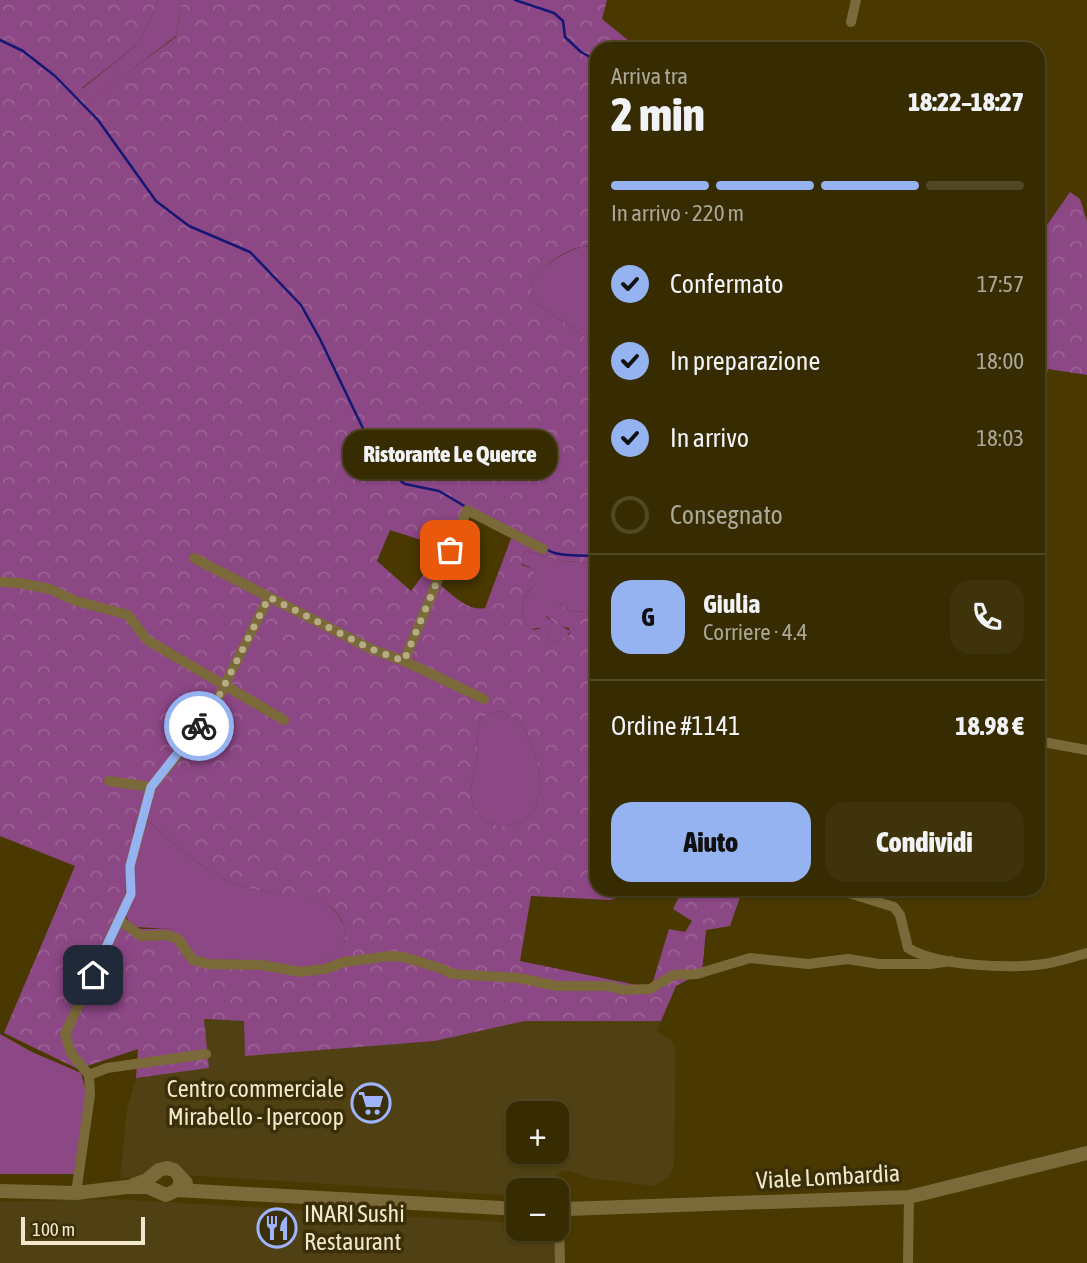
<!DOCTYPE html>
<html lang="it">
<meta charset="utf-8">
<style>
body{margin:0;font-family:"Asap Condensed",sans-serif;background:#3e330b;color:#f1f3f6;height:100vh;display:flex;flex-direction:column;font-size:26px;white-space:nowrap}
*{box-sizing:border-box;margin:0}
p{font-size:23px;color:#aaa799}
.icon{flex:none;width:38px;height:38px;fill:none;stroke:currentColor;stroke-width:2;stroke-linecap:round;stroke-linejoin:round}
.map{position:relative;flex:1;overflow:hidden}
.details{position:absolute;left:590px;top:42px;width:455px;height:854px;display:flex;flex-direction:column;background:#372b01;border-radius:21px;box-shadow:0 2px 5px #0004,0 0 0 2px #514723}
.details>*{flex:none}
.controls{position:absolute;left:506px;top:1101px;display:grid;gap:14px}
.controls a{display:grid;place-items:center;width:63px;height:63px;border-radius:14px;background:#372b01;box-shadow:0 2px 5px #0004,0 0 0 2px #514723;font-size:35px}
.scale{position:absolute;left:21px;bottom:18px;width:124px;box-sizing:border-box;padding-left:7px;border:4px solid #f1e8ce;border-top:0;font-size:19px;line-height:24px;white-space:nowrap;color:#f1e8ce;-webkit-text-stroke:5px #3b2f08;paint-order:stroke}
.pin{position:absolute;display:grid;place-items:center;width:60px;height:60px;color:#fff;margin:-30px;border-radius:14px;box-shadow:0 4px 10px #0006}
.courier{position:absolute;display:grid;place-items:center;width:70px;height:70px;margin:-35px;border:5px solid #95b2f1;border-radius:50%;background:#fff;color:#222;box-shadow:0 2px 9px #0007}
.bubble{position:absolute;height:49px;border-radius:21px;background:#372b01;box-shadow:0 2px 5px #0004,0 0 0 2px #514723;font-size:23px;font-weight:800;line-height:49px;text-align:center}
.head em{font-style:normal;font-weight:800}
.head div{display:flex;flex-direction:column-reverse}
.head{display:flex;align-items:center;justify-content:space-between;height:119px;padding:0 21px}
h1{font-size:46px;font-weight:800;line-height:52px}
.bar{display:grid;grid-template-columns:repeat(4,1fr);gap:10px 7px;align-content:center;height:84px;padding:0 21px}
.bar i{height:9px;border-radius:5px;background:#514723}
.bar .active{background:#95b2f1}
.bar p{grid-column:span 4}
.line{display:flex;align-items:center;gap:18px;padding:0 21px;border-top:2px solid #514723}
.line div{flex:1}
.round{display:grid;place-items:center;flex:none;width:74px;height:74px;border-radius:21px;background:#3e330b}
ol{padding:0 21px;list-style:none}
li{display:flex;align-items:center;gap:21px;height:77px}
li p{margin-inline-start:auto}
li .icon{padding:7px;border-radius:50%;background:#95b2f1;color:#111;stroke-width:4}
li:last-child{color:#aaa799}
li i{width:38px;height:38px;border:4px solid #514723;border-radius:50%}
.button{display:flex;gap:14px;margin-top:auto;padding:14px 21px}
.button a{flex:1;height:80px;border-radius:21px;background:#95b2f1;color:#111;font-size:28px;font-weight:800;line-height:80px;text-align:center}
.button a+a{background:#3e330b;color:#f1f3f6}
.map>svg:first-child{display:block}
.built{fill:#4f4114;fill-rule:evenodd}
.green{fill:#8c4785}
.forest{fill:url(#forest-crowns);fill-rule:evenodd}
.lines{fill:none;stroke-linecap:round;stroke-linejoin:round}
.stream{stroke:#151774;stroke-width:2.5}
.minor{stroke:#7b6a39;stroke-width:10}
.secondary{stroke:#7b6a39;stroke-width:14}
.done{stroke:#b6ab86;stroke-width:7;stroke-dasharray:0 12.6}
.route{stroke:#95b2f1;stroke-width:9}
.labels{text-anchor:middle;stroke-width:7;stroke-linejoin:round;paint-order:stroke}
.poi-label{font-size:24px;fill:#f1e8ce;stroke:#3b2f08;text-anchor:end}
.street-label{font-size:24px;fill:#f1e8ce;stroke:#3b2f08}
</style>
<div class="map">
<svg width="1087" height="1263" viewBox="0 0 1087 1263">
<defs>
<pattern id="forest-crowns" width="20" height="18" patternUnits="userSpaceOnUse" patternTransform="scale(1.75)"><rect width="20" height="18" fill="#8c4785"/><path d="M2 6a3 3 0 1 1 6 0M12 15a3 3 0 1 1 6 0" fill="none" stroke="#9d6295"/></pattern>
</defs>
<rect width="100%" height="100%" fill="#493901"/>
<!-- built -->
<path class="built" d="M204 1019 244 1021 245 1055 435 1041 525 1021H661L657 1031 670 1039 675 1049 674 1168 669 1176 655 1186 590 1178 570 1171H562L538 1190H518V1196L186 1175 178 1165 159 1162 141 1176 120 1178 127 1110 136 1078 209 1068ZM518 1113H556V1152H518Z
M114 1199 518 1223V1228L545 1229 555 1245V1263H0V1202Z"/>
<!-- green -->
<path class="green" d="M159 0H182L176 36 91 101 82 89 139 43Z
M582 247H597V345L537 304C514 280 561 252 582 247Z
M526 551 562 561 597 563V616H591L586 611 571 612 556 600 546 617 570 631 566 638 556 643 549 639 547 632 539 628 532 629C518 619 521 597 533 587L532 569 521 563V557Z
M498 711C520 717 527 731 534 752 564 833 478 848 471 795 470 783 476 770 477 758 479 743 475 731 483 717Z
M138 814 144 816C167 839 195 863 224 879 236 885 250 889 264 892 293 896 329 891 343 924 347 932 347 942 340 949 332 957 319 964 307 967 289 971 268 963 249 961 231 958 214 958 196 962L175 929 134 927C114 909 130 886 132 864 134 849 133 834 134 819Z
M0 1034 32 1052 81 1073 86 1092 74 1174H0Z"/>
<!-- forest -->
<path class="forest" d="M0 0H159L139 43 82 88 91 100 176 37 182 0H607L602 19 639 49H597V247C589 246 582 246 574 249 555 256 516 282 537 304L597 345V563L562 561 526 551 521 557 522 565 532 569 534 574 533 587C520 598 518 621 534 630L542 628 547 632 549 639 556 643 570 634 569 628 559 626 545 615 543 604 548 602 550 597 556 600 571 612 586 611 591 616H597V889L635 891 610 900 531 896 520 961 651 988 669 929 685 932 692 921 673 909 683 889 742 891 730 926 706 930 702 972 676 986 661 1021H525L435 1041 245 1056 244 1021 204 1019 209 1068 136 1078 138 1049 78 1069 4 1033 75 866 0 836ZM470 513 512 536 485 608C465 613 441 584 426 571L411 591 377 561 390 530 446 548ZM498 711C520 717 527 731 534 752 564 833 478 848 471 795 470 783 476 770 477 758 479 743 475 731 483 717ZM138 814 144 816C167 839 195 863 224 879 236 885 250 889 264 892 294 897 335 892 345 929 347 935 345 944 340 948 332 957 319 964 308 966 289 971 268 963 250 961 232 958 214 958 197 962 194 953 194 943 188 936 173 918 132 942 125 916 120 899 129 885 132 868 135 851 132 835 134 819Z
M1070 192 1080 199 1087 221V375L1048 369 1043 396 1038 401V238Z"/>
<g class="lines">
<!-- stream -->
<path class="stream" d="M515 0 554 13 563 21 565 37 581 52 597 61
M0 40 23 51 55 76 98 120 156 201 189 226 250 252 301 305 320 339 382 468 405 484 439 491 466 507
M546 549C559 558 581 554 597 557"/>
<!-- minor -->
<path class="minor" d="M851 22 856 0
M194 558 269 597
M0 582 20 583 50 589 76 601 128 615 147 640 284 720
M404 661 484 699
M1038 741 1087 750
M109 781 151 787
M846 889 849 893 894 907 900 915 908 948C936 966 1010 969 1044 964 1058 962 1073 957 1087 953
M119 920 141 936 166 935 178 939 193 960 208 964 262 965 300 972 325 969 344 962 390 956 403 957 440 968 452 974 519 978 557 986H610L623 990 650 989 673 975 697 974 750 958 808 964 848 959 879 964H930L951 961
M89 1075 107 1068 206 1054
M76 1193 90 1095 89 1075 71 1053 65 1034 131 894 130 866 151 787 191 739 219 696 269 597 371 649 404 661 467 510 543 549
M559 1219 560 1263
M908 1263 909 1197"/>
<!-- secondary -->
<path class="secondary" d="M133 1185 147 1180 159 1170 167 1168 174 1170 186 1183
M177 1190 518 1209
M0 1191 76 1193 127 1187H148L166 1195 177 1190 180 1184V1177
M556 1201 563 1203 566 1211 564 1216 556 1219
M566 1209 909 1197 1087 1153"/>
</g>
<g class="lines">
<!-- done -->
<path class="done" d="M199 726 219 696 269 597 371 649 404 661 450 550"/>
<!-- route -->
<path class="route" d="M93 975 131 894 130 866 151 787 199 726"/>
</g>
<!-- icons -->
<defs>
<g id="supermarket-ring" transform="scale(2.0125)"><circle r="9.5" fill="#3b2f08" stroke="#9eb4fd" stroke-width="1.5"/><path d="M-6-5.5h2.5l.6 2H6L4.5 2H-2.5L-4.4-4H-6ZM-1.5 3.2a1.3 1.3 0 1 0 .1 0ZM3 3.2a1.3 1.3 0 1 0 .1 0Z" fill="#9eb4fd"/></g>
<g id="restaurant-ring" transform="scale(2.0125)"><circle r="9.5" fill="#3b2f08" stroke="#9eb4fd" stroke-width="1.5"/><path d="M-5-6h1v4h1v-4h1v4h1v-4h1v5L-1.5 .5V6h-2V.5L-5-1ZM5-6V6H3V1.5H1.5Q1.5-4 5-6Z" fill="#9eb4fd"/></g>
</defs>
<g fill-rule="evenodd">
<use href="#supermarket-ring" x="371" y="1103"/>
<use href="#restaurant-ring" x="277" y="1228"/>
</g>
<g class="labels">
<!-- poi labels -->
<g class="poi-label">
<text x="344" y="1097">Centro commerciale<tspan x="344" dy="28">Mirabello - Ipercoop</tspan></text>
<text x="304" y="1222" text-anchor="start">INARI Sushi<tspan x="304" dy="28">Restaurant</tspan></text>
</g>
<!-- street labels -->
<g class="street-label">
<text transform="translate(828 1177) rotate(-3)" y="8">Viale Lombardia</text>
</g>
</g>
</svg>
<div class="controls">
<a>+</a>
<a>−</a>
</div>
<div class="scale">100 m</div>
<div class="pin" style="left:450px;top:550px;background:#ea580c"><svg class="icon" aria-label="bag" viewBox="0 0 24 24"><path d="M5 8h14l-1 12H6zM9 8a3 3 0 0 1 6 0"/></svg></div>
<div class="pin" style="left:93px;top:975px;background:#1f2937"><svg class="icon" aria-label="home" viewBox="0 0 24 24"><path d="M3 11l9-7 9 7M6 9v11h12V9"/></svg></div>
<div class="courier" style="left:199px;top:726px"><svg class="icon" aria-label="bike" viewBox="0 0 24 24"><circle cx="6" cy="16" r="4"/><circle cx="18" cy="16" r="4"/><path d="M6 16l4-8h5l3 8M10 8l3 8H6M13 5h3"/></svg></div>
<div class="bubble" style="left:343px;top:430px;width:214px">Ristorante Le Querce</div>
<section class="details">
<div class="head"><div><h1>2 min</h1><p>Arriva tra</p></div><em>18:22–18:27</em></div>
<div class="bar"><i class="active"></i><i class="active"></i><i class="active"></i><i></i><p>In arrivo · 220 m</p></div>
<ol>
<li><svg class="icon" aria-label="check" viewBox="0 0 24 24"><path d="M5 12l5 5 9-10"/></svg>Confermato<p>17:57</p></li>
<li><svg class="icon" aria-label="check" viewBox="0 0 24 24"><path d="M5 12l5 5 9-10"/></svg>In preparazione<p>18:00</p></li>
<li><svg class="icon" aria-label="check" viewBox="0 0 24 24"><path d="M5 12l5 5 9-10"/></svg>In arrivo<p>18:03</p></li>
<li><i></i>Consegnato</li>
</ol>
<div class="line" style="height:126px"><b class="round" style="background:#95b2f1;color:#111">G</b><div><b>Giulia</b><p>Corriere · 4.4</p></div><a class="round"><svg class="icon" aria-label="phone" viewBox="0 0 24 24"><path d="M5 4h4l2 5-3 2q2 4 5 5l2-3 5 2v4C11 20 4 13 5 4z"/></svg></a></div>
<div class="line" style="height:91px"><div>Ordine #1141</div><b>18.98 €</b></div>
<div class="button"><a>Aiuto</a><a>Condividi</a></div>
</section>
</div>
